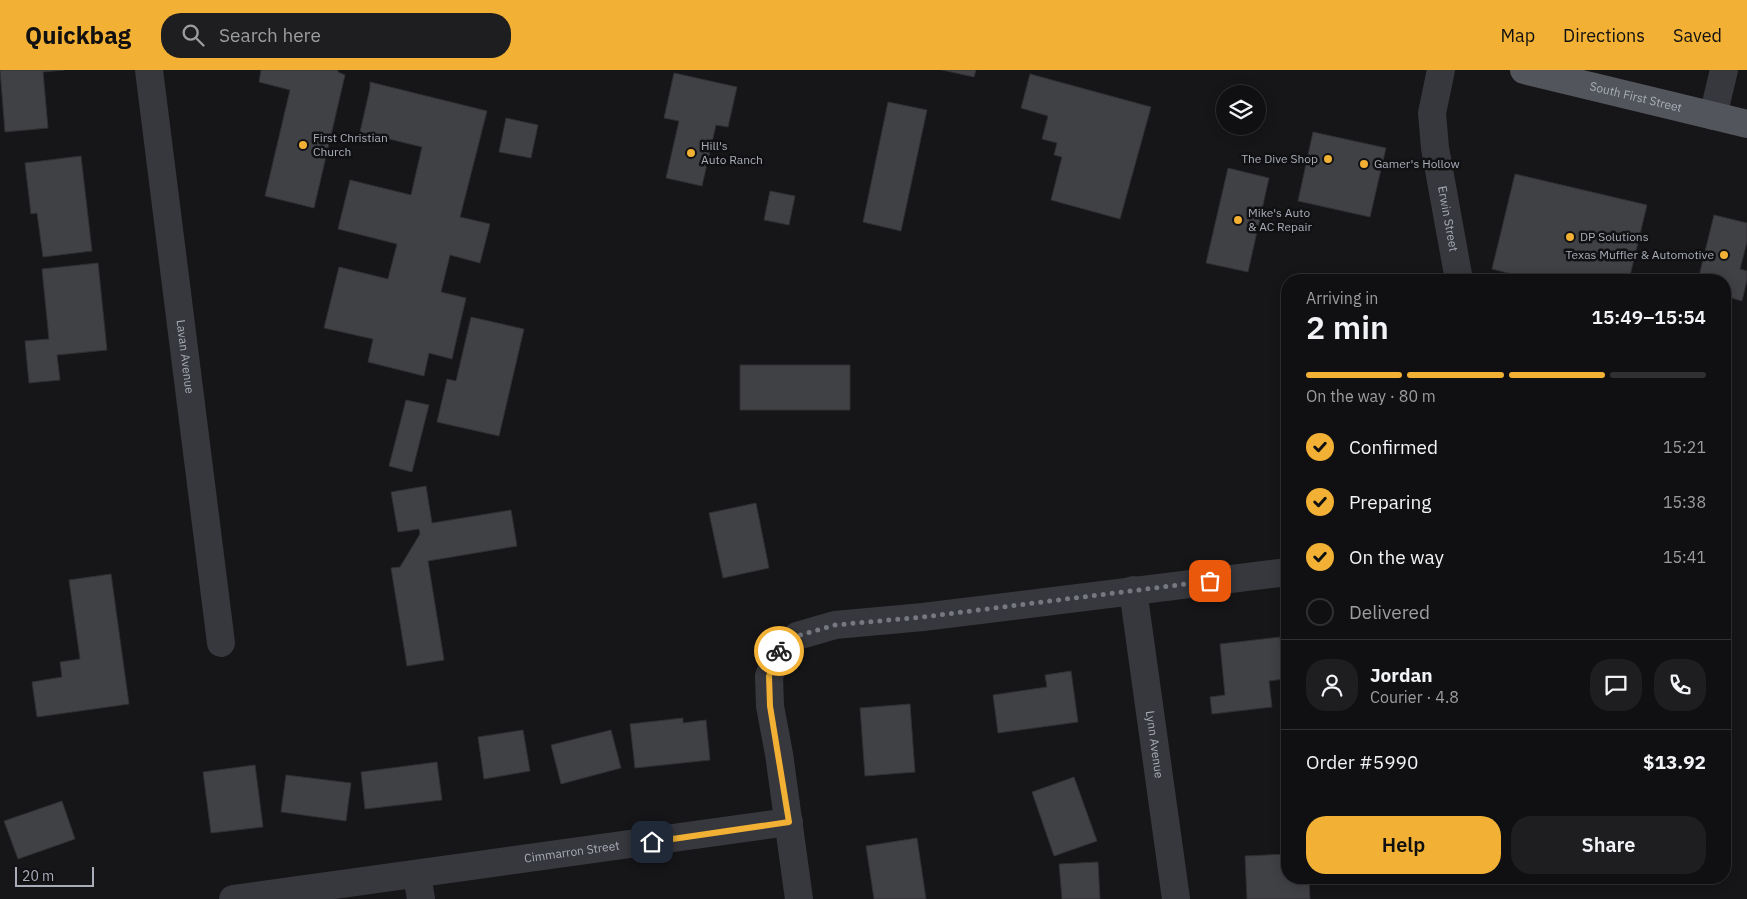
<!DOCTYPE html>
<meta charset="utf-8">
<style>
body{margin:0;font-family:"IBM Plex Sans",sans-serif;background:#1e1e20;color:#f1f3f6;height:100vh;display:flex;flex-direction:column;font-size:19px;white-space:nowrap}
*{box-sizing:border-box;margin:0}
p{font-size:16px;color:#9c9d9f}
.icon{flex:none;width:28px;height:28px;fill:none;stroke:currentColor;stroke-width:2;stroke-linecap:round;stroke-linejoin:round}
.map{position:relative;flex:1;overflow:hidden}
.sheet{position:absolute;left:1281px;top:204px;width:450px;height:610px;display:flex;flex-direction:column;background:#101012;border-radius:20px;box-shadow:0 2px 12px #0003,0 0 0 1px #303032}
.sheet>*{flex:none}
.controls{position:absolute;left:1216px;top:15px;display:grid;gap:10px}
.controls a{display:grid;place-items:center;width:50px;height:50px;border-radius:50%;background:#101012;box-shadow:0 2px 12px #0003,0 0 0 1px #303032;font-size:25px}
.scale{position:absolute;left:15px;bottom:12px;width:79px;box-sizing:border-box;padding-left:5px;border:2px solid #a8adb8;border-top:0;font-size:14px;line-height:18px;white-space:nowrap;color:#a8adb8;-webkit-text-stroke:4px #111113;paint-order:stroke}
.pin{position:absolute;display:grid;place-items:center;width:42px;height:42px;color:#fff;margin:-21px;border-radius:10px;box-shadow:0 2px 8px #0006}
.courier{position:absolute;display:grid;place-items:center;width:50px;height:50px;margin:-25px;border:4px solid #f2b134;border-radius:50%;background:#fff;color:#222;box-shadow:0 1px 6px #0007}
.overview em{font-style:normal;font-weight:600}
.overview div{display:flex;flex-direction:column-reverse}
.overview{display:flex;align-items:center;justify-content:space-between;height:85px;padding:0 25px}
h1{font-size:32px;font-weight:600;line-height:38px}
.bar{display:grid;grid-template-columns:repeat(4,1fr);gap:8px 5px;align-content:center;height:60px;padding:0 25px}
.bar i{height:6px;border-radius:4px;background:#303032}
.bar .selected{background:#f2b134}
.bar p{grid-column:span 4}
.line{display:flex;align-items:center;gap:12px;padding:0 25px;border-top:1px solid #303032}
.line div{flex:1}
.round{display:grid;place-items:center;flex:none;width:52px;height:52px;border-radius:20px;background:#1e1e20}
ol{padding:0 25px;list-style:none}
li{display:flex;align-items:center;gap:15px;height:55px}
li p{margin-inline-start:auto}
li .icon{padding:5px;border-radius:50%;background:#f2b134;color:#111;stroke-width:4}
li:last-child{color:#9c9d9f}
li i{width:28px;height:28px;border:2px solid #303032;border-radius:50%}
.action{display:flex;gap:10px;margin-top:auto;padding:10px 25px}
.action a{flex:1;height:58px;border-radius:20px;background:#f2b134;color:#111;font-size:20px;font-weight:600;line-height:58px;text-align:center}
.action a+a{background:#1e1e20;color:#f1f3f6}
header{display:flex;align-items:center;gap:30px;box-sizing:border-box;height:70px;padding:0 25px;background:#f2b134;color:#111}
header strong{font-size:24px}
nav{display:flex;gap:28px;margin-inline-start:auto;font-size:18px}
.search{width:350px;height:45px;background:#1e1e20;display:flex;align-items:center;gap:12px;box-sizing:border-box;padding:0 18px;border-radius:20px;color:#9c9d9f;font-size:19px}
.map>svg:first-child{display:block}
.building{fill:#404145;stroke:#303034}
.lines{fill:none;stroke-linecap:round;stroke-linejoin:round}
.minor{stroke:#37383d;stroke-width:28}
.major{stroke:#53555c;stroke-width:28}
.done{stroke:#757880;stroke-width:5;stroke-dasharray:0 9}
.route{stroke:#f2b134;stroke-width:6}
.poi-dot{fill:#f2b134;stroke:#111113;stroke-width:2}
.labels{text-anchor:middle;stroke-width:5;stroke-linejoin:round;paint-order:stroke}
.street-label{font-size:12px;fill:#a8adb8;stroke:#111113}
.poi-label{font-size:12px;fill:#a8adb8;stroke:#111113;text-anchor:start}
</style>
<header>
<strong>Quickbag</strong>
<div class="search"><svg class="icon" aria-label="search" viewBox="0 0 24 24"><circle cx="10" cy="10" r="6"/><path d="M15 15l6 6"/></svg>Search here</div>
<nav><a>Map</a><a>Directions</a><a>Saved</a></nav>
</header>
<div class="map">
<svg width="1747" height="829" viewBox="0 0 1747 829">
<rect width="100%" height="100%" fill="#161618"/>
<!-- building -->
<path class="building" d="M0 0H64L43 2 48 58 5 62Z
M261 0H338V2L345 5 314 138 265 126 290 20 259 12Z
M942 0H976L974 7Z
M674 3 737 17 728 57 716 55 702 116 666 108 679 51 664 48Z
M1030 4 1151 37 1120 149 1051 130 1062 87 1054 85 1057 73 1042 69 1048 46 1021 38Z
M370 12 487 41 460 147 490 154 480 193 450 185 441 222 466 228 452 289 429 283 424 306 368 292 373 269 324 258 339 197 388 209 397 174 338 159 350 110 411 125 422 77 360 62 370 18Z
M888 32 927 40 901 161 863 152Z
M506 48 538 55 531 88 499 82Z
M1313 62 1386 78 1370 147 1298 131Z
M81 86 92 181 43 187 37 143 31 144 25 93Z
M1228 98 1269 108 1248 202 1206 193Z
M1515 104 1647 135 1629 210H1527L1528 208 1492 199Z
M770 121 795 126 789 155 764 150Z
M1714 145 1747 153V172L1740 199 1747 201V210L1742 231 1725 226V210H1698Z
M98 193 107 280 57 285 60 310 29 313 25 271 49 269 42 199Z
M471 247 524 259 499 366 437 352 447 309 456 311Z
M740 295H850V340H740Z
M406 330 429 335 412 402 389 396Z
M426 416 432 453 511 440 517 476 428 491 444 590 407 596 391 498 400 497 420 464 419 459 398 462 391 422Z
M756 433 769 498 723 508 709 443Z
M111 504 129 634 37 647 32 612 62 607 60 592 80 589 69 510Z
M1280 567 1284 609 1269 611 1272 637 1212 644 1210 627 1225 625 1220 574Z
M1071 601 1078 652 998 663 993 625 1047 617 1045 605Z
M910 634 915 702 865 706 860 638Z
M683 648V653L706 650 710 690 635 698 630 654Z
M523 660 530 701 484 709 478 667Z
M611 660 621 698 561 714 551 675Z
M437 692 442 730 365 739 361 702Z
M255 695 263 757 211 763 203 702Z
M286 705 351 713 346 751 281 742Z
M1074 707 1097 771 1054 786 1032 722Z
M62 731 75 769 18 789 4 751Z
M917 768 926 829H874L866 776Z
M1288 784V808H1309L1310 829H1247L1245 786Z
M1098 792 1100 829H1062L1059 794Z"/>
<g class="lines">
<!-- minor -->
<g class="minor">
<path id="s1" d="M149 0 221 573"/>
<path id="s2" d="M1441 0 1432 43 1435 78 1459 210"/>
<path d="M1713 46 1724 0"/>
<path id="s3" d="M1133 520 1176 829"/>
<path d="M417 805 421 829"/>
<path id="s4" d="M233 829 789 752"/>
<path d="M799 829 779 684 770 636 769 606 780 579 797 566 835 555 923 547 1288 502"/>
</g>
<!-- major -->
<path class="major" id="s5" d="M1524 0 1747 54"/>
</g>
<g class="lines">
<!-- done -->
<path class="done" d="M779 581 797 566 835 555 923 547 1210 511"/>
<!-- route -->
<path class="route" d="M652 772 789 752 770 636 769 606 779 581"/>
</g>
<!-- markers -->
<g class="poi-dot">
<circle cx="303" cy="75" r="5"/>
<circle cx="691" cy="83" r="5"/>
<circle cx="1328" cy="89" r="5"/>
<circle cx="1364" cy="94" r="5"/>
<circle cx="1238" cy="150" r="5"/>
<circle cx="1570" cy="167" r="5"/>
<circle cx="1724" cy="185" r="5"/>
</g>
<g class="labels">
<!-- street labels -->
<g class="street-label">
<text dy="4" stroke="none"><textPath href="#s5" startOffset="115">South First Street</textPath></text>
<text dy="4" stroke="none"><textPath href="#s2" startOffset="151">Erwin Street</textPath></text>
<text dy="4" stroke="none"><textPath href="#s1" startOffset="289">Lavan Avenue</textPath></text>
<text dy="4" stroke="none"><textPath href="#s3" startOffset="156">Lynn Avenue</textPath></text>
<text dy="4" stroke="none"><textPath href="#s4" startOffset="342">Cimmarron Street</textPath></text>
</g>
<!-- poi labels -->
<g class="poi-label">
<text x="313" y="72">First Christian<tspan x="313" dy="14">Church</tspan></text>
<text x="701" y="80">Hill's<tspan x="701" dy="14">Auto Ranch</tspan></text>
<text x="1318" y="93" text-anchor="end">The Dive Shop</text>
<text x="1374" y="98">Gamer's Hollow</text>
<text x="1248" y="147">Mike's Auto<tspan x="1248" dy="14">&amp; AC Repair</tspan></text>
<text x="1580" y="171">DP Solutions</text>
<text x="1714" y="189" text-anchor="end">Texas Muffler &amp; Automotive</text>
</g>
</g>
</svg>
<div class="controls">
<a><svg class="icon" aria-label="layers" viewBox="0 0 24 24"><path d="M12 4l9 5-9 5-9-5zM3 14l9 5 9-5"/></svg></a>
</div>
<div class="scale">20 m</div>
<div class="pin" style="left:1210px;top:511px;background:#ea580c"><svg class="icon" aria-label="bag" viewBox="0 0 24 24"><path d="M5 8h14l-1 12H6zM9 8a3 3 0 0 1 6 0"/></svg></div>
<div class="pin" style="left:652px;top:772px;background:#1f2937"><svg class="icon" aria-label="home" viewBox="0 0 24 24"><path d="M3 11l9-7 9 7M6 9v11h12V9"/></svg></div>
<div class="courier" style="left:779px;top:581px"><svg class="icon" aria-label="bike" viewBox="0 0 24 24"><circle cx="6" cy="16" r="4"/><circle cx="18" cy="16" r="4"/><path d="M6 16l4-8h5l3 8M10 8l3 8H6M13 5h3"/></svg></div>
<section class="sheet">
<div class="overview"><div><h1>2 min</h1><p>Arriving in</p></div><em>15:49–15:54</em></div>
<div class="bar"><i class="selected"></i><i class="selected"></i><i class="selected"></i><i></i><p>On the way · 80 m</p></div>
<ol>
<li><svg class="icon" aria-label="check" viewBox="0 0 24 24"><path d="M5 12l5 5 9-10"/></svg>Confirmed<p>15:21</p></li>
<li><svg class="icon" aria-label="check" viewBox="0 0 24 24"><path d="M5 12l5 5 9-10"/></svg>Preparing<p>15:38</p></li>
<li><svg class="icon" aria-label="check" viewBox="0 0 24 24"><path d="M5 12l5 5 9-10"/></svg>On the way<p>15:41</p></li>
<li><i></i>Delivered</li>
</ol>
<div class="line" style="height:90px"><a class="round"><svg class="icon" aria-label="person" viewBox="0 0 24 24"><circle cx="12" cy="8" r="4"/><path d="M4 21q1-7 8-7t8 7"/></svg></a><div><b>Jordan</b><p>Courier · 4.8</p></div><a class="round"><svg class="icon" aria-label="chat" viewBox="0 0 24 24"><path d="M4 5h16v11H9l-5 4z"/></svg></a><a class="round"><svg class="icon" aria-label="phone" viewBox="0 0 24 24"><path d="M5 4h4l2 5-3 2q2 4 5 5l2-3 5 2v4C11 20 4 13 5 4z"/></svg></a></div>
<div class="line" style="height:65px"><div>Order #5990</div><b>$13.92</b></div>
<div class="action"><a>Help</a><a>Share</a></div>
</section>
</div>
